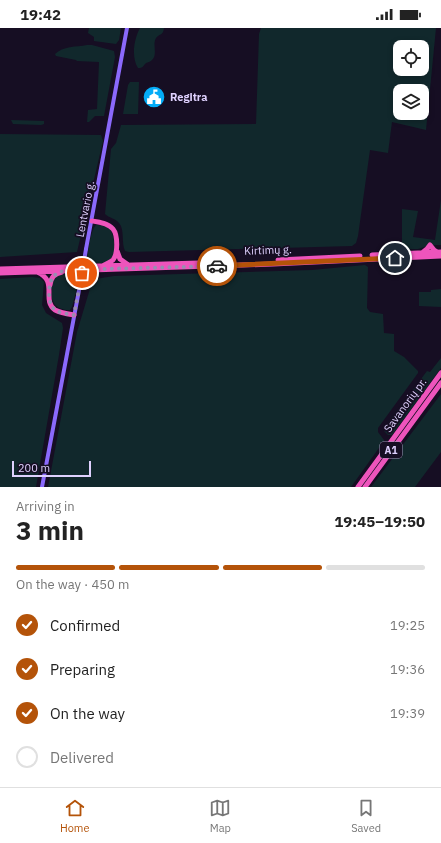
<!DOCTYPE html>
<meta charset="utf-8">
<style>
body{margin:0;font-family:"IBM Plex Sans",sans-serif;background:#f2f2f2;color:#222;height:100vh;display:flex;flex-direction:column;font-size:15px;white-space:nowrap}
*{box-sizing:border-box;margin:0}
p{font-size:13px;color:#767676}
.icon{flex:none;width:22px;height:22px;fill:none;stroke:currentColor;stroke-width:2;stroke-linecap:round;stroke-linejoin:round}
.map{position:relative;height:459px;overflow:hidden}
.details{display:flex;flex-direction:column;background:#fff;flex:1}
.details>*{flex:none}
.buttons{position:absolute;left:393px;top:12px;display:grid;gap:8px}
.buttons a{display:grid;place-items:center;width:36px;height:36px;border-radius:8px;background:#fff;box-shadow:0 2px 6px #0003;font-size:20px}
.scale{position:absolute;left:12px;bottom:10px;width:79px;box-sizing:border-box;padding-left:4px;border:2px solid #dfd1fe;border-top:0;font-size:11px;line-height:14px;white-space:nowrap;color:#dfd1fe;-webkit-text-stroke:3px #160e23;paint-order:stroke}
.pin{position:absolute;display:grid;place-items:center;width:34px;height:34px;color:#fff;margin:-17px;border:2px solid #fff;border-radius:50%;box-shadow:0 1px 4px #0007}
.courier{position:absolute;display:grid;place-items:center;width:40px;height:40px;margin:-20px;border:3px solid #b45309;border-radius:50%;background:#fff;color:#222;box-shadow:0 1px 5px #0007}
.headline em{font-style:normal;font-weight:700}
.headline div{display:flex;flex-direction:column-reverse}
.headline{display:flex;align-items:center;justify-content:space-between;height:68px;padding:0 16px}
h1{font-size:26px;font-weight:700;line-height:30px}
.bar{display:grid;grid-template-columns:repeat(4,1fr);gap:6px 4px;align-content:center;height:48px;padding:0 16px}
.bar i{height:5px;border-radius:3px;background:#e0e0e0}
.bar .active{background:#b45309}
.bar p{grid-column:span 4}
ol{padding:0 16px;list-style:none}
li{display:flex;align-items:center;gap:12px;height:44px}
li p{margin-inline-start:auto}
li .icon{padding:4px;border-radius:50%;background:#b45309;color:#fff;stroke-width:4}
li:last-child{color:#767676}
li i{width:22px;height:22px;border:2px solid #e0e0e0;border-radius:50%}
.status{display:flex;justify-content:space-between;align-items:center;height:28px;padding:0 20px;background:#fff;direction:ltr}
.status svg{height:11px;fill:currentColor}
.dock{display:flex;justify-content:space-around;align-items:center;height:56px;border-top:1px solid #e0e0e0;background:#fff;font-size:11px;color:#767676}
.dock a{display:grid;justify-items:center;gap:2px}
.dock .active{color:#b45309}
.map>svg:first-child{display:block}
.green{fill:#11282c;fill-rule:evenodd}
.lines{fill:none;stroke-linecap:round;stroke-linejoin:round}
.secondary{stroke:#8b69fc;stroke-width:4}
.trunk{stroke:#ee54bc;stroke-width:5}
.secondary-bridge{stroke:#8b69fc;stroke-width:4}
.done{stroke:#998db1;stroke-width:4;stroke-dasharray:0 7.2}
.route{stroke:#b45309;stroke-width:5}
.labels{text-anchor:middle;stroke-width:3.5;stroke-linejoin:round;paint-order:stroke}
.shield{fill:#160e23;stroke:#a396bc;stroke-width:1}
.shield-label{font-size:10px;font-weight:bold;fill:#dfd1fe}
.poi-label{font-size:11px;font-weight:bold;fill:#dfd1fe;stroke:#160e23;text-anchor:start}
.street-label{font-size:11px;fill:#dfd1fe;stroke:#160e23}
</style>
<div class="status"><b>19:42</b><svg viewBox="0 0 49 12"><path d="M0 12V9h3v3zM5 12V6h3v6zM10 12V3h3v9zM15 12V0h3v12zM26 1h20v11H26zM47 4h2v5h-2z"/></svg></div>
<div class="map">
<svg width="441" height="459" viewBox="0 0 441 459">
<rect width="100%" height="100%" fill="#160e23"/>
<!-- green -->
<path class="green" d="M89 0H121L119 12 116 16 94 13V9L88 5Z
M140 0H164C163 8 160 5 156 10 152 16 158 27 152 32 150 34 148 34 146 35 143 38 143 40 138 40 131 29 134 11 140 0Z
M261 0H436L426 102 392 94 388 125 370 122 358 208 356 215 352 218 129 224 125 223C121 214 125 202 119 195 115 190 109 190 105 186L111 121 116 115 121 97 256 96 259 6ZM400 19H422V41H400ZM400 63H422V85H400Z
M87 17H92L114 23 115 29 104 88H95L89 94H87L88 82 97 81 99 34 77 33 76 32 56 28 55 26C63 18 76 19 87 17Z
M130 54H139L138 86H123L128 57Z
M11 92 44 93V96L41 97 13 96Z
M0 106 101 107 103 113 77 224 0 229Z
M441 172V217H430L418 221H402V181L418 183 413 209 435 212Z
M96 197C100 197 105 198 109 200 114 204 116 223 113 228 112 230 108 234 106 234 101 236 91 235 86 235 88 226 90 203 96 197Z
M365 237 368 239 367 280 370 284 383 286 384 305 394 306V323L404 329 418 343V345L378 400V404L384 412V413L351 459H48L77 304 92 254 95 251 114 248 312 242Z
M79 245 76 259 77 260 72 279 70 282H66L59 280 55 277 52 271 51 254 53 250 60 246Z
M32 249 40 250 44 254 42 277 46 285 62 295 63 300 59 327 36 459H0V251Z
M441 261V279L419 278V264H431V262Z
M441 330V340L392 407H388L384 403V400L427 343 430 344Z
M441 366V424L415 459H371Z"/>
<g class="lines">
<!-- secondary -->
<path class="secondary" d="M86 221 127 0
M42 459 80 257"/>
<!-- trunk -->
<path class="trunk" d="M92 193C99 194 108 195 113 201 118 207 118 226 113 232 110 234 107 236 104 237
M117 223 120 231 127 236
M422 225 427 221 430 217 434 222 437 224
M381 226 384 224 386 220 389 224 393 226
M372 227 441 224
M278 232 360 228
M0 241 232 234
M37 244C59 253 41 272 55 282 61 285 68 286 74 287
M0 245 273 236 441 228
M50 257C51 249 54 246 62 244
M358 459 441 345
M365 459 441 355"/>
<!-- secondary-bridge -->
<path class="secondary-bridge" d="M80 257 86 221"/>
</g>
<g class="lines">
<!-- done -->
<path class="done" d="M82 245 74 287C67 286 58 285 53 280 47 273 48 252 55 247 58 244 63 243 67 242L217 238"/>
<!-- route -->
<path class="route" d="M217 238 395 230"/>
</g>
<!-- icons -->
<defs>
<g id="civic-disc" transform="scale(1.15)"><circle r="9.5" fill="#04acf7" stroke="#160e23"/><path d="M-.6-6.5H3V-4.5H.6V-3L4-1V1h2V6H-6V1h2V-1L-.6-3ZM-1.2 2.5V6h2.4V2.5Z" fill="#fff"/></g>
</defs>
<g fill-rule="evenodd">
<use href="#civic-disc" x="154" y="69"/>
</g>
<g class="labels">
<!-- shield labels -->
<rect class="shield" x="380" y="414" width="22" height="16" rx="3"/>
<g class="shield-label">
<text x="391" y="426">A1</text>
</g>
<!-- poi labels -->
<g class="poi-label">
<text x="170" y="73">Regitra</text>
</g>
<!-- street labels -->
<g class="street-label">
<text transform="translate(85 181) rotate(-79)" y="4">Lentvario g.</text>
<text transform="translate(268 222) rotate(-2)" y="4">Kirtimų g.</text>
<text transform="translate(405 377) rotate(-54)" y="4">Savanorių pr.</text>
</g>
</g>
</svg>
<div class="buttons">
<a><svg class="icon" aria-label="locate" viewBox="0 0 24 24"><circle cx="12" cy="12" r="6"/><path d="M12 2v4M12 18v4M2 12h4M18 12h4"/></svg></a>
<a><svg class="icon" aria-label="layers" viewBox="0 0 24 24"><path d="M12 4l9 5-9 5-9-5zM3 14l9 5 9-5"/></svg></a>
</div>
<div class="scale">200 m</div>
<div class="pin" style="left:82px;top:245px;background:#ea580c"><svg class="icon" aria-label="bag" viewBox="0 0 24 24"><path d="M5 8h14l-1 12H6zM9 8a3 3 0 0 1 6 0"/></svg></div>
<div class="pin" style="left:395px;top:230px;background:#1f2937"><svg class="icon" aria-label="home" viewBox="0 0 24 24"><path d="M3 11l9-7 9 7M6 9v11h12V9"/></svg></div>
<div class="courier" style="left:217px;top:238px"><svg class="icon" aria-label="car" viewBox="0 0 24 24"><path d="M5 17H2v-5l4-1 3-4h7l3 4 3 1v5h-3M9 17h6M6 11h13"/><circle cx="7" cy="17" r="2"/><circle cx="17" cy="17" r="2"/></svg></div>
</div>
<section class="details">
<div class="headline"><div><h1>3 min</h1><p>Arriving in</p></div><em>19:45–19:50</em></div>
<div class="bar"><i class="active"></i><i class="active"></i><i class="active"></i><i></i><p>On the way · 450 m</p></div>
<ol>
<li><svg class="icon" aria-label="check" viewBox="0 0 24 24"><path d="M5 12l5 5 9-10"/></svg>Confirmed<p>19:25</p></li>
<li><svg class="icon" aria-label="check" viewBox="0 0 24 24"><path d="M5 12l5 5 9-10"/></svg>Preparing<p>19:36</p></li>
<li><svg class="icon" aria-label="check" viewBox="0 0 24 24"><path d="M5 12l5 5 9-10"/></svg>On the way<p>19:39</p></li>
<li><i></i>Delivered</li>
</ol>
</section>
<nav class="dock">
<a class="active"><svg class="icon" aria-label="home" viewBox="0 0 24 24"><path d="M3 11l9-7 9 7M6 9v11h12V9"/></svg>Home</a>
<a><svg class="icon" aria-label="map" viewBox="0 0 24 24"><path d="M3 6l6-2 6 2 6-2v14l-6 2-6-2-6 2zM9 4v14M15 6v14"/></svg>Map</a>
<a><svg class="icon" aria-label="saved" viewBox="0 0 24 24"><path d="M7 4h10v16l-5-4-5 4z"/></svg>Saved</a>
</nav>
